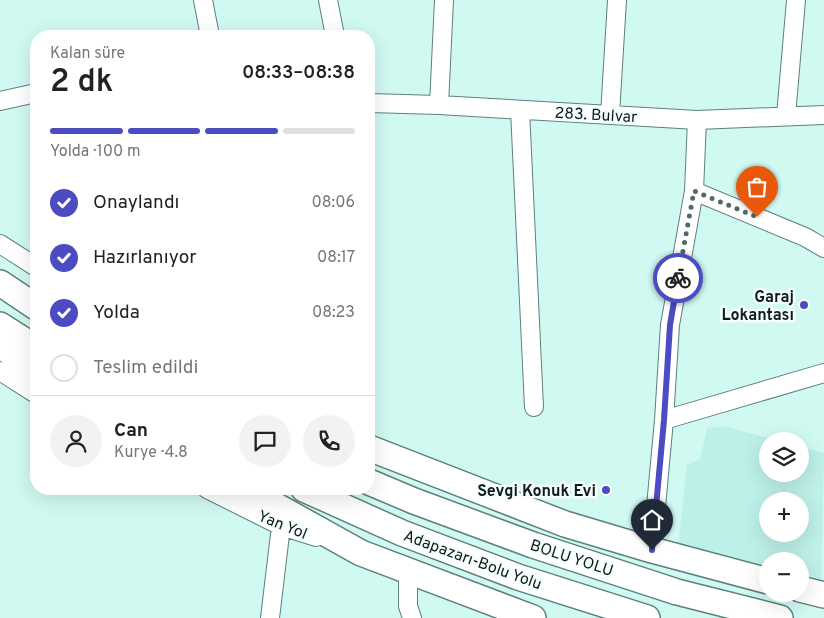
<!DOCTYPE html>
<html lang="tr">
<meta charset="utf-8">
<style>
body{margin:0;font-family:Overpass,sans-serif;background:#f2f2f2;color:#222;height:100vh;display:flex;flex-direction:column;font-size:19px;white-space:nowrap}
*{box-sizing:border-box;margin:0}
p{font-size:16px;color:#767676}
.icon{flex:none;width:28px;height:28px;fill:none;stroke:currentColor;stroke-width:2;stroke-linecap:round;stroke-linejoin:round}
.map{position:relative;flex:1;overflow:hidden}
.panel{position:absolute;left:30px;top:30px;width:345px;height:465px;display:flex;flex-direction:column;background:#fff;border-radius:20px;box-shadow:0 5px 20px #0002}
.panel>*{flex:none}
.controls{position:absolute;left:759px;top:432px;display:grid;gap:10px}
.controls a{display:grid;place-items:center;width:50px;height:50px;border-radius:50%;background:#fff;box-shadow:0 5px 20px #0002;font-size:25px}
.pin{position:absolute;display:grid;place-items:center;width:42px;height:42px;color:#fff;margin:-51px -21px;border-radius:50% 50% 50% 0;rotate:-45deg;box-shadow:0 0 5px #0007}
.pin .icon{rotate:45deg}
.courier{position:absolute;display:grid;place-items:center;width:50px;height:50px;margin:-25px;border:4px solid #4c4bc1;border-radius:50%;background:#fff;color:#222;box-shadow:0 1px 6px #0007}
.headline em{font-style:normal;font-weight:600}
.headline div{display:flex;flex-direction:column-reverse}
.headline{display:flex;align-items:center;justify-content:space-between;height:85px;padding:0 20px}
h1{font-size:32px;font-weight:600;line-height:38px}
.bar{display:grid;grid-template-columns:repeat(4,1fr);gap:8px 5px;align-content:center;height:60px;padding:0 20px}
.bar i{height:6px;border-radius:4px;background:#e0e0e0}
.bar .current{background:#4c4bc1}
.bar p{grid-column:span 4}
.line{display:flex;align-items:center;gap:12px;padding:0 20px;border-top:1px solid #e0e0e0}
.line div{flex:1}
.round{display:grid;place-items:center;flex:none;width:52px;height:52px;border-radius:26px;background:#f2f2f2}
ol{padding:0 20px;list-style:none}
li{display:flex;align-items:center;gap:15px;height:55px}
li p{margin-inline-start:auto}
li .icon{padding:5px;border-radius:50%;background:#4c4bc1;color:#fff;stroke-width:4}
li:last-child{color:#767676}
li i{width:28px;height:28px;border:2px solid #e0e0e0;border-radius:50%}
.map>svg:first-child{display:block}
.built{fill:#bdf0e8;fill-rule:evenodd}
.lines{fill:none;stroke-linecap:round;stroke-linejoin:round}
.minor-casing{stroke:#5b817b;stroke-width:20}
.highway-casing{stroke:#5b817b;stroke-width:28}
.minor{stroke:#fff;stroke-width:18}
.highway{stroke:#fff;stroke-width:25}
.done{stroke:#526a66;stroke-width:5;stroke-dasharray:0 9}
.route{stroke:#4c4bc1;stroke-width:6}
.poi-dot{fill:#4c4bc1;stroke:#f6fefd;stroke-width:2}
.labels{text-anchor:middle;stroke-width:5;stroke-linejoin:round;paint-order:stroke}
.street-label{font-size:16px;fill:#0e1d1b;stroke:#f6fefd}
.poi-label{font-size:16px;font-weight:bold;fill:#0e1d1b;stroke:#f6fefd;text-anchor:end}
</style>
<div class="map">
<svg width="824" height="618" viewBox="0 0 824 618">
<rect width="100%" height="100%" fill="#d0f9f2"/>
<!-- built -->
<path class="built" d="M723 426 779 441H768V474H800V447L824 453 821 582 800 576V561H768L767 568 678 546 687 465 700 459 707 429ZM768 501H800V534H768Z"/>
<g class="lines">
<!-- minor casing -->
<g class="minor-casing">
<path id="minor" d="M203 0 210 36
M328 0 335 36
M0 101 36 93
M369 103 439 105 697 120 824 115
M439 105 444 0
M520 110 534 407
M610 115 617 0
M786 116 796 0
M694 191 805 237 824 248
M0 244 36 267
M0 371 36 394
M664 420 824 373
M207 489 281 526 316 537
M652 550 664 420 670 325 694 191 697 120
M408 572V606L412 618
M270 618 281 526"/>
</g>
<!-- highway casing -->
<g class="highway-casing">
<path id="highway" d="M0 283 36 307
M0 325 36 348
M0 345 36 371
M369 448 565 524 652 550 768 581
M369 482 414 501 533 545 677 592 780 618
M246 489 361 553 533 618
M304 489 402 533 518 577 647 618
M800 589 824 595"/>
</g>
<!-- minor -->
<use href="#minor" class="minor"/>
<!-- highway -->
<use href="#highway" class="highway"/>
</g>
<g class="lines">
<!-- done -->
<path class="done" d="M678 278 694 191 757 217"/>
<!-- route -->
<path class="route" d="M652 550 664 420 670 325 678 278"/>
</g>
<!-- markers -->
<g class="poi-dot">
<circle cx="804" cy="305" r="5"/>
<circle cx="606" cy="490" r="5"/>
</g>
<g class="labels">
<!-- street labels -->
<g class="street-label">
<text transform="translate(596 114) rotate(3)" y="6">283. Bulvar</text>
<text transform="translate(283 524) rotate(22)" y="6">Yan Yol</text>
<text transform="translate(572 557) rotate(18)" y="6">BOLU YOLU</text>
<text transform="translate(473 559) rotate(20)" y="6">Adapazarı-Bolu Yolu</text>
</g>
<!-- poi labels -->
<g class="poi-label">
<text x="794" y="302">Garaj<tspan x="794" dy="18">Lokantası</tspan></text>
<text x="596" y="496">Sevgi Konuk Evi</text>
</g>
</g>
</svg>
<div class="controls">
<a><svg class="icon" aria-label="layers" viewBox="0 0 24 24"><path d="M12 4l9 5-9 5-9-5zM3 14l9 5 9-5"/></svg></a>
<a>+</a>
<a>−</a>
</div>
<div class="pin" style="left:757px;top:217px;background:#ea580c"><svg class="icon" aria-label="bag" viewBox="0 0 24 24"><path d="M5 8h14l-1 12H6zM9 8a3 3 0 0 1 6 0"/></svg></div>
<div class="pin" style="left:652px;top:550px;background:#1f2937"><svg class="icon" aria-label="home" viewBox="0 0 24 24"><path d="M3 11l9-7 9 7M6 9v11h12V9"/></svg></div>
<div class="courier" style="left:678px;top:278px"><svg class="icon" aria-label="bike" viewBox="0 0 24 24"><circle cx="6" cy="16" r="4"/><circle cx="18" cy="16" r="4"/><path d="M6 16l4-8h5l3 8M10 8l3 8H6M13 5h3"/></svg></div>
<section class="panel">
<div class="headline"><div><h1>2 dk</h1><p>Kalan süre</p></div><em>08:33–08:38</em></div>
<div class="bar"><i class="current"></i><i class="current"></i><i class="current"></i><i></i><p>Yolda · 100 m</p></div>
<ol>
<li><svg class="icon" aria-label="check" viewBox="0 0 24 24"><path d="M5 12l5 5 9-10"/></svg>Onaylandı<p>08:06</p></li>
<li><svg class="icon" aria-label="check" viewBox="0 0 24 24"><path d="M5 12l5 5 9-10"/></svg>Hazırlanıyor<p>08:17</p></li>
<li><svg class="icon" aria-label="check" viewBox="0 0 24 24"><path d="M5 12l5 5 9-10"/></svg>Yolda<p>08:23</p></li>
<li><i></i>Teslim edildi</li>
</ol>
<div class="line" style="height:90px"><a class="round"><svg class="icon" aria-label="person" viewBox="0 0 24 24"><circle cx="12" cy="8" r="4"/><path d="M4 21q1-7 8-7t8 7"/></svg></a><div><b>Can</b><p>Kurye · 4.8</p></div><a class="round"><svg class="icon" aria-label="chat" viewBox="0 0 24 24"><path d="M4 5h16v11H9l-5 4z"/></svg></a><a class="round"><svg class="icon" aria-label="phone" viewBox="0 0 24 24"><path d="M5 4h4l2 5-3 2q2 4 5 5l2-3 5 2v4C11 20 4 13 5 4z"/></svg></a></div>
</section>
</div>
